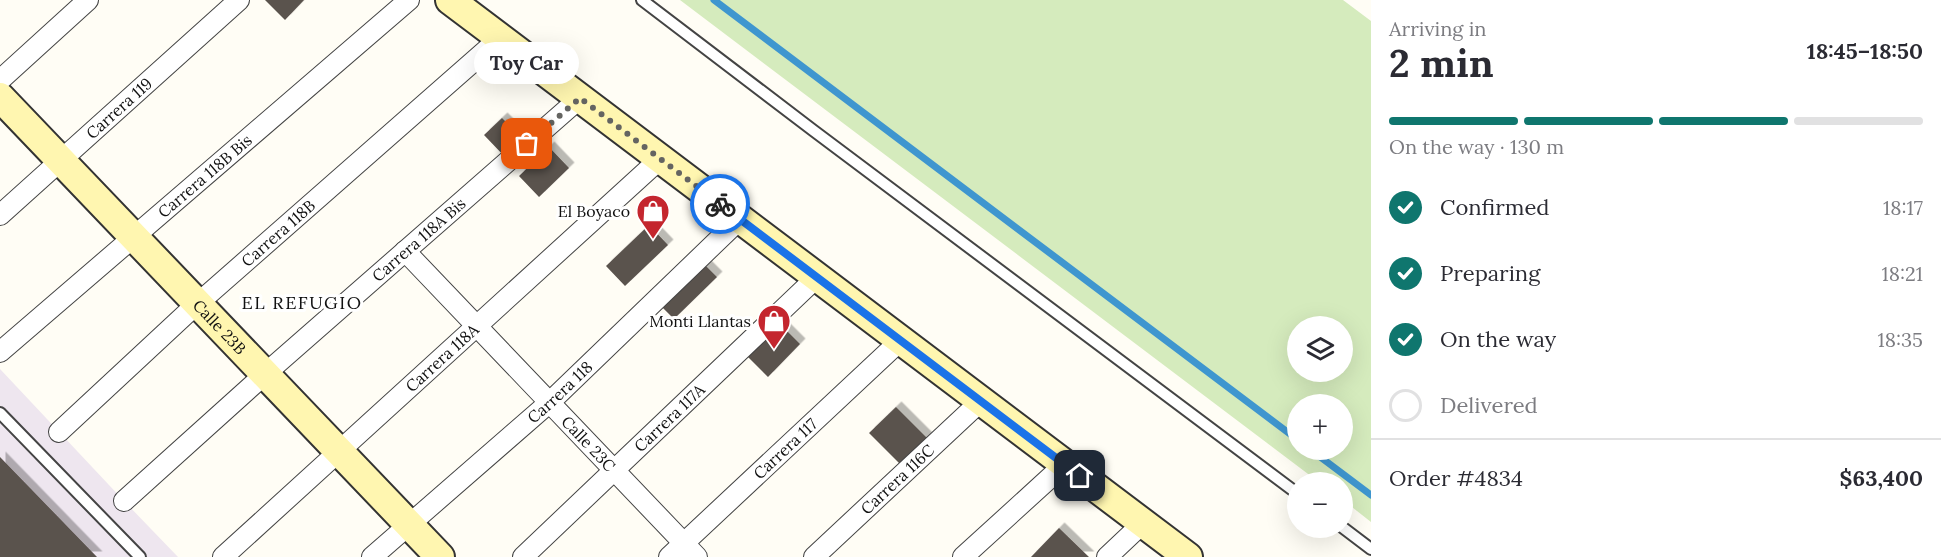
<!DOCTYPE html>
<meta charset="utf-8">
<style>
body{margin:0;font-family:Lora,serif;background:#f2f2f3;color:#2b2b33;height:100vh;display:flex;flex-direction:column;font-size:22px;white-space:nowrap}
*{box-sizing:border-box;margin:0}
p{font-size:20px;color:#7c7c81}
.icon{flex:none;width:33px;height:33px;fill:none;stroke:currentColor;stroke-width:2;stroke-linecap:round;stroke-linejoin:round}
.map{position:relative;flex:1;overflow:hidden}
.side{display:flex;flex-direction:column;background:#fff;width:570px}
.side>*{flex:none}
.fabs{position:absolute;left:1287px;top:316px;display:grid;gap:12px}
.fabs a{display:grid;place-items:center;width:66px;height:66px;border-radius:50%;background:#fff;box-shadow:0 6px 24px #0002;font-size:30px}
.pin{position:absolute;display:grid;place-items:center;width:51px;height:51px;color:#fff;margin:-26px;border-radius:12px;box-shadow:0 3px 9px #0006}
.courier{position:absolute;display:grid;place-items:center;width:60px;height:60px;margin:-30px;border:4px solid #1a73e8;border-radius:50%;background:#fff;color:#222;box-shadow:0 2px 8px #0007}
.bubble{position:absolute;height:42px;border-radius:21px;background:#fff;box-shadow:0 6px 24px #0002;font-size:20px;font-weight:800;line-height:42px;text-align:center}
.summary em{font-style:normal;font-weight:800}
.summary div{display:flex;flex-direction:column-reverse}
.summary{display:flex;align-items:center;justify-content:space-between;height:102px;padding:0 18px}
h1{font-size:39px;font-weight:800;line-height:45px}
.bar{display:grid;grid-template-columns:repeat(4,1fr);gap:9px 6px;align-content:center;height:72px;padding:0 18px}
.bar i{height:8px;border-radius:4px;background:#e1e1e2}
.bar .current{background:#0f766e}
.bar p{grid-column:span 4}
.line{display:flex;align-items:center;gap:15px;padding:0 18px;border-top:2px solid #e1e1e2}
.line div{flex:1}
ol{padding:0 18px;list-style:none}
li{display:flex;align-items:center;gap:18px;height:66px}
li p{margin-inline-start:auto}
li .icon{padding:6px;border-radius:50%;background:#0f766e;color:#fff;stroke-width:4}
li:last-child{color:#7c7c81}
li i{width:33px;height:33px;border:3px solid #e1e1e2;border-radius:50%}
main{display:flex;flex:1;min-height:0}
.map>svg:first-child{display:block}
.industrial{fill:#eee6ef}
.green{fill:#d5ebbd;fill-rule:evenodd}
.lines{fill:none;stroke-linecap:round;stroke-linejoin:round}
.stream{stroke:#3f96cf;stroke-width:7}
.building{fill:#5a524d;filter:url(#shadow)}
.lane-casing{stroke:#444;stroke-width:14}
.street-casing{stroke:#444;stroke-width:22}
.secondary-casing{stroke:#333;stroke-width:32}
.lane{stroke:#fff;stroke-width:10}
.street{stroke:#fff;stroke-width:20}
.secondary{stroke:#fff6b0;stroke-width:28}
.done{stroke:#646461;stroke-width:6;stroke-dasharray:0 10.8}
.route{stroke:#1a73e8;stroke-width:8}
.labels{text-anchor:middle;stroke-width:6;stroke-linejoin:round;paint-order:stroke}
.street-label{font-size:16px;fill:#111;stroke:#fff}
.poi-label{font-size:16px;fill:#111;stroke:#fff;text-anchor:end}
.neighbourhood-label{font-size:18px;letter-spacing:1.5px;fill:#111;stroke:#fff}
</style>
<main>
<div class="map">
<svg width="1371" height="557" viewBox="0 0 1371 557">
<defs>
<filter id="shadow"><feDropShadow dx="5.5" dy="-5.5" stdDeviation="0" flood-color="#0004"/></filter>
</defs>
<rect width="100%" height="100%" fill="#fffdf5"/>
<!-- industrial -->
<path class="industrial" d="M0 369 124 501 178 557H0Z"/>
<!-- green -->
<path class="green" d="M680 0H1343L1371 21V522L1343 500 1342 483H1320ZM1298 327H1342V372H1298ZM1298 405H1342V450H1298Z"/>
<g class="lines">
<!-- stream -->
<path class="stream" d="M714 0 1298 440
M1311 450 1371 495"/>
</g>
<!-- building -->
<path class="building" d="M265 0H304L285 20Z
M502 118 524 140 506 158 484 135Z
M549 147 569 168 539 197 519 176Z
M649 225 668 245 625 286 606 266Z
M703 263 717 277 674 319 661 306Z
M780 324 800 344 768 377 748 357Z
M896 407 927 438 901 465 869 433Z
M0 457 97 557H0Z
M1059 528 1089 557H1031Z"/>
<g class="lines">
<!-- lane casing -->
<g class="lane-casing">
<path id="lane" d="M642 0 814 131 1298 494
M0 413 140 557
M1342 527 1371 549"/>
</g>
<!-- street casing -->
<g class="street-casing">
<g id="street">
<path d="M0 80 88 0"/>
<path id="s1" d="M0 215 239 0"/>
<path id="s2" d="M405 251 697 557"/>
<path id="s3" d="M0 352 409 0"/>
<path id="s4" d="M59 432 187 313 500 38"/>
<path id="s5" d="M124 501 265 374 580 98"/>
<path id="s6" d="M223 557 660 159"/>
<path id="s7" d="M372 557 550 402 740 219"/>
<path id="s8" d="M523 557 817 277"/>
<path id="s9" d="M669 557 901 340"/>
<path id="s10" d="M814 557 981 401"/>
<path d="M963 557 1065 464"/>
<path d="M1107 557 1143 523"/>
</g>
</g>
<!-- secondary casing -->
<g class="secondary-casing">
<g id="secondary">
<path d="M450 0 1188 557"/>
<path id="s11" d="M0 97 440 557"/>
</g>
</g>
<!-- lane -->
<use href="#lane" class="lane"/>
<!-- street -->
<use href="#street" class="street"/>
<!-- secondary -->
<use href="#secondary" class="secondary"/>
</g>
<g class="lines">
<!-- done -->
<path class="done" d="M527 144 580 98 720 204"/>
<!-- route -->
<path class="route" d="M720 204 1080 476"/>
</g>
<!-- icons -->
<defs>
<g id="shop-pin" transform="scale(1.725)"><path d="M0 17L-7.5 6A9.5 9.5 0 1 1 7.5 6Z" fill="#c4262e" stroke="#fff"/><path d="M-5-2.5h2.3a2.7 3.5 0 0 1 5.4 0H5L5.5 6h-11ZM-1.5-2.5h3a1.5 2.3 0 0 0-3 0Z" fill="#fff"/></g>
</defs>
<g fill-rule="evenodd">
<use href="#shop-pin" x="653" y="211"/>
<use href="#shop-pin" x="774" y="321"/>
</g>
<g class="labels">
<!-- street labels -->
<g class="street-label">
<text dy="6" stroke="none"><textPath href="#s1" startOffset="160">Carrera 119</textPath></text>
<text dy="6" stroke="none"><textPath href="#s3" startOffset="270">Carrera 118B Bis</textPath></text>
<text dy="6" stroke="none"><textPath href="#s4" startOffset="296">Carrera 118B</textPath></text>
<text dy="6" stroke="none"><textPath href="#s5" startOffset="394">Carrera 118A Bis</textPath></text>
<text dy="6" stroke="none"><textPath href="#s11" startOffset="318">Calle 23B</textPath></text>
<text dy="6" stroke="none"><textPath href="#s6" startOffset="296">Carrera 118A</textPath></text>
<text dy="6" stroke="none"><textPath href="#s7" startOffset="250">Carrera 118</textPath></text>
<text dy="6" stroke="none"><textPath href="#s8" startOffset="202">Carrera 117A</textPath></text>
<text dy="6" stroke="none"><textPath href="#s2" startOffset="266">Calle 23C</textPath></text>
<text dy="6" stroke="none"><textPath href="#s9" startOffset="159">Carrera 117</textPath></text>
<text dy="6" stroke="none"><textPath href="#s10" startOffset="114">Carrera 116C</textPath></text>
</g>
<!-- poi labels -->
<g class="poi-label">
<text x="630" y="217">El Boyaco</text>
<text x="751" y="327">Monti Llantas</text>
</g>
<!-- neighbourhood labels -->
<g class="neighbourhood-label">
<text x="302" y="309">EL REFUGIO</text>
</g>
</g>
</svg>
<div class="fabs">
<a><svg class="icon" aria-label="layers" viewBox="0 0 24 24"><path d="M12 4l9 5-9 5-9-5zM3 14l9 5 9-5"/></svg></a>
<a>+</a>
<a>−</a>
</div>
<div class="pin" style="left:527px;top:144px;background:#ea580c"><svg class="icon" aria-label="bag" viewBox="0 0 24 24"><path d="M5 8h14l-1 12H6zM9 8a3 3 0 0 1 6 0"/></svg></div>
<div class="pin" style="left:1080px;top:476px;background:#1f2937"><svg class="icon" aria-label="home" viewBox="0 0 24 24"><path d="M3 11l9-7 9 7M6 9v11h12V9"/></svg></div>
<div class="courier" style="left:720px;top:204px"><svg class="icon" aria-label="bike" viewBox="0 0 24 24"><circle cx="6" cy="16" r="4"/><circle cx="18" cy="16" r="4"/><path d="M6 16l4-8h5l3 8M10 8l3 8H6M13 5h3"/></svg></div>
<div class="bubble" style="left:474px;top:42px;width:105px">Toy Car</div>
</div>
<section class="side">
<div class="summary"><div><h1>2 min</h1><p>Arriving in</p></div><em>18:45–18:50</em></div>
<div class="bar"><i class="current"></i><i class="current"></i><i class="current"></i><i></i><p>On the way · 130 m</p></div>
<ol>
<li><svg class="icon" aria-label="check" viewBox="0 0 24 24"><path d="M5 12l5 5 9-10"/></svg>Confirmed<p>18:17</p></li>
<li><svg class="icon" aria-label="check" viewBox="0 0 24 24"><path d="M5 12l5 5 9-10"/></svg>Preparing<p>18:21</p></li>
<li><svg class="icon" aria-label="check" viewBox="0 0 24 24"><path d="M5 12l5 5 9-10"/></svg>On the way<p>18:35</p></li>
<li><i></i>Delivered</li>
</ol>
<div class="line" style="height:78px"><div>Order #4834</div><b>$63,400</b></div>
</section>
</main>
